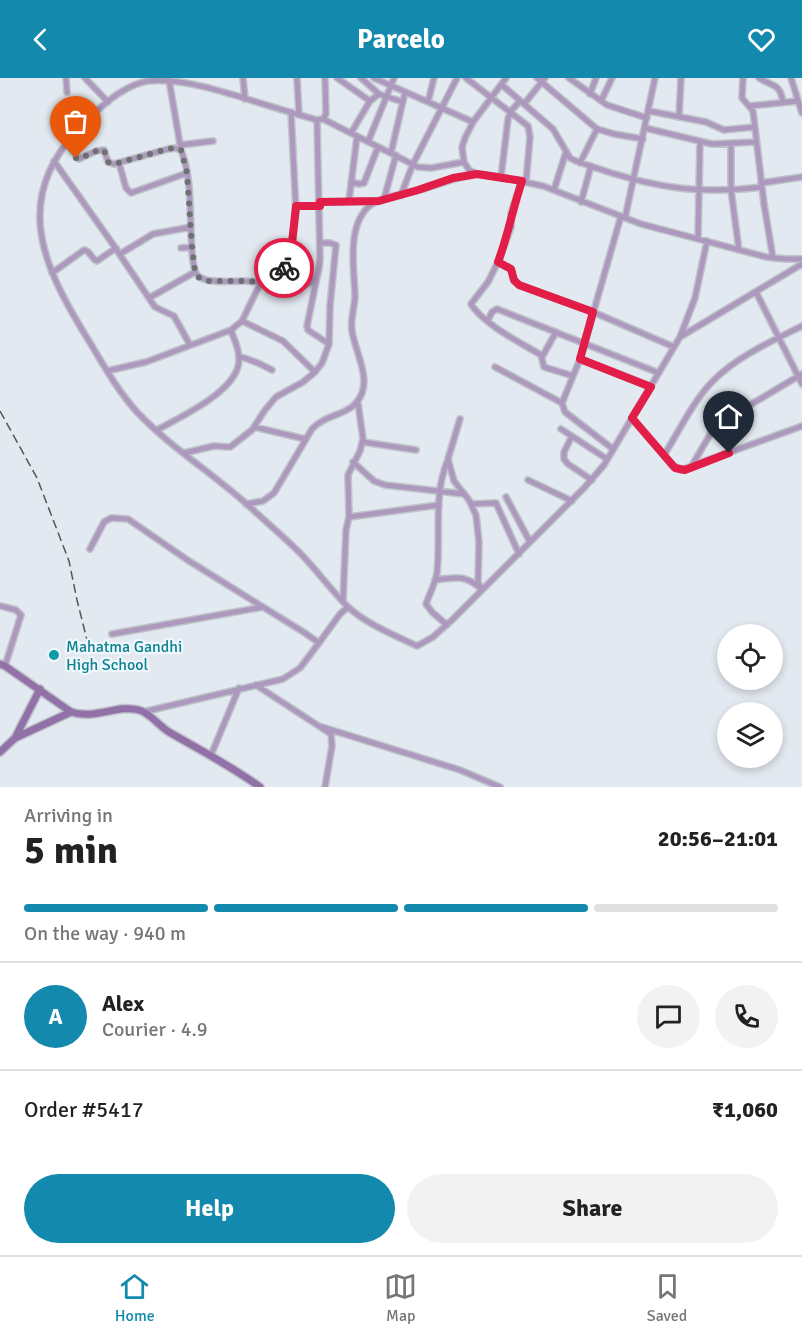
<!DOCTYPE html>
<meta charset="utf-8">
<style>
body{margin:0;font-family:Signika,sans-serif;background:#f2f2f2;color:#222;height:100vh;display:flex;flex-direction:column;font-size:22px;white-space:nowrap}
*{box-sizing:border-box;margin:0}
p{font-size:20px;color:#767676}
.icon{flex:none;width:33px;height:33px;fill:none;stroke:currentColor;stroke-width:2;stroke-linecap:round;stroke-linejoin:round}
.map{position:relative;height:709px;overflow:hidden}
.details{display:flex;flex-direction:column;background:#fff;flex:1}
.details>*{flex:none}
.controls{position:absolute;left:717px;top:546px;display:grid;gap:12px}
.controls a{display:grid;place-items:center;width:66px;height:66px;border-radius:50%;background:#fff;box-shadow:0 3px 9px #0003;font-size:30px}
.pin{position:absolute;display:grid;place-items:center;width:51px;height:51px;color:#fff;margin:-62px -26px;border-radius:50% 50% 50% 0;rotate:-45deg;box-shadow:0 0 6px #0007}
.pin .icon{rotate:45deg}
.courier{position:absolute;display:grid;place-items:center;width:60px;height:60px;margin:-30px;border:4px solid #e11d48;border-radius:50%;background:#fff;color:#222;box-shadow:0 2px 8px #0007}
.overview em{font-style:normal;font-weight:700}
.overview div{display:flex;flex-direction:column-reverse}
.overview{display:flex;align-items:center;justify-content:space-between;height:102px;padding:0 24px}
h1{font-size:39px;font-weight:700;line-height:45px}
.bar{display:grid;grid-template-columns:repeat(4,1fr);gap:9px 6px;align-content:center;height:72px;padding:0 24px}
.bar i{height:8px;border-radius:4px;background:#e0e0e0}
.bar .active{background:#138aad}
.bar p{grid-column:span 4}
.line{display:flex;align-items:center;gap:15px;padding:0 24px;border-top:2px solid #e0e0e0}
.line div{flex:1}
.round{display:grid;place-items:center;flex:none;width:63px;height:63px;border-radius:32px;background:#f2f2f2}
.primary-button{display:flex;gap:12px;margin-top:auto;padding:12px 24px}
.primary-button a{flex:1;height:69px;border-radius:36px;background:#138aad;color:#fff;font-size:24px;font-weight:700;line-height:69px;text-align:center}
.primary-button a+a{background:#f2f2f2;color:#222}
header{display:flex;justify-content:space-between;align-items:center;height:78px;padding:0 24px;background:#138aad;color:#fff;font-size:27px;font-weight:700}
.tabs{display:flex;justify-content:space-around;align-items:center;height:84px;border-top:2px solid #e0e0e0;background:#fff;font-size:16px;color:#767676}
.tabs a{display:grid;justify-items:center;gap:3px}
.tabs .active{color:#138aad}
.map>svg:first-child{display:block}
.lines{fill:none;stroke-linecap:round;stroke-linejoin:round}
.street-casing{stroke:#bfc4ca;stroke-width:8}
.secondary-casing{stroke:#bfc4ca;stroke-width:10}
.street{stroke:#ae99be;stroke-width:5}
.secondary{stroke:#9171a8;stroke-width:7}
.rail{stroke:#525659;stroke-width:1.5;stroke-dasharray:9 4.5;stroke-linecap:butt}
.done{stroke:#6d7174;stroke-width:6;stroke-dasharray:0 10.8}
.route{stroke:#e11d48;stroke-width:8}
.culture-dot{fill:#0f9aa8;stroke:#f0f7fe;stroke-width:2}
.labels{text-anchor:middle;stroke-width:4.5;stroke-linejoin:round;paint-order:stroke}
.culture-label{font-size:16px;fill:#0d838f;stroke:#f0f7fe;text-anchor:start}
</style>
<header><svg class="icon" aria-label="back" viewBox="0 0 24 24"><path d="M15 5l-7 7 7 7"/></svg>Parcelo<svg class="icon" aria-label="heart" viewBox="0 0 24 24"><path d="M12 20l-8-8c-3-5 5-10 8-4 3-6 11-1 8 4z"/></svg></header>
<div class="map">
<svg width="802" height="709" viewBox="0 0 802 709">
<rect width="100%" height="100%" fill="#e3e9f0"/>
<g class="lines">
<!-- street casing -->
<g class="street-casing">
<path id="street" d="M66 0 67 14
M85 0 108 24
M243 0 245 21
M297 0 299 37
M325 0 326 36 323 41 317 42C293 35 268 28 244 20 214 11 179 0 147 3 119 9 97 32 78 52 10 123 45 192 89 263 104 288 118 313 137 334 171 370 214 396 250 429 266 444 284 459 299 474 316 491 330 511 347 528 366 546 394 557 417 568L433 559 452 542 584 410 604 387 680 259 695 220 707 163
M337 0 370 23
M361 0 379 16
M374 0 473 44
M466 0 528 48 530 59 526 104
M506 0 473 44 465 60 462 69 464 84 469 92 477 96 501 99 543 108 641 146 698 161 766 179 786 181H802
M537 0 597 51 614 56 643 61
M569 0 607 27 647 40
M743 0 742 20 753 33 764 126 773 180
M759 0C773 9 780 5 783 24
M791 0 802 35
M169 2 181 72
M502 7 553 51 570 80 576 83C620 99 668 113 716 112 731 112 746 111 762 109
M590 16 596 0
M601 23 612 0
M428 24 434 0
M524 26 545 0
M749 28 798 23
M649 33 706 44 724 52 754 49
M679 39 681 0
M323 41 418 89 431 90 464 84
M645 50 712 66 756 64
M351 55 370 23 379 16 403 24
M368 64 394 0
M67 65 79 81 96 73 104 72 108 84 114 86 168 71 175 70 181 72C191 97 190 127 191 154 192 167 191 184 196 195 202 207 232 203 244 203 261 203 299 214 313 203 319 199 319 189 320 182L317 42
M731 66V112L739 172
M180 67 213 63
M391 75 405 14
M54 83 112 165 155 229 174 238 190 267
M119 85 126 110 131 115 187 95
M580 85 597 51
M501 99 508 41 511 33 520 23
M522 103 511 135V149L498 184 488 204 471 226C483 246 521 265 541 277L544 289 573 298
M351 104 359 106 364 105 378 69
M761 105 802 99
M554 112 566 74
M401 117 413 86 457 0
M384 121 396 77
M349 123 357 58
M320 124 378 123
M581 124 591 88
M296 128H320
M625 140 655 0
M698 161 700 63
M181 170 192 169
M120 176 153 156 191 149
M498 184 511 191 514 203 519 207 593 234 674 269
M52 195 84 172C91 173 91 181 97 183L116 170
M317 199 307 248 308 252 329 266
M278 207 292 165 296 134 291 34
M756 214 802 306
M149 220 195 194
M488 242 492 234 497 231 659 295
M242 243 283 263 315 294
M680 259 802 186
M239 278 258 285 272 292
M542 279 556 254
M580 281 651 309
M495 289 562 325
M107 293 146 284 231 252 242 243 261 204
M632 340 672 387 681 392 802 348
M460 341 448 381 454 403 469 422 476 437 479 464 478 504 482 512
M254 349 305 361
M561 351 607 381
M157 352C180 339 241 312 239 280 239 271 234 261 231 252
M572 358 564 374V381L568 386 592 402
M363 364 416 372
M613 371 565 334 562 325 580 281 621 138
M184 375 214 368 230 369 252 352 265 332 276 319 303 304 315 294 322 285 329 266 330 228 336 167 330 165H320
M664 377C678 355 694 322 712 304 736 279 772 263 802 248
M353 384 374 403 385 407 464 416
M691 389 711 355 720 345 802 296
M528 402 572 423
M506 419 530 464
M246 426 263 423 274 415 312 351C327 334 353 339 362 315 369 297 355 272 352 253 350 241 355 229 355 217 354 190 346 144 372 126 384 118 402 117 416 113 437 107 455 99 477 96
M471 426 496 425 519 476
M349 439 439 427
M90 471 104 444 111 440 128 441 189 483 305 555 319 565 300 590 283 601 143 634
M435 502C454 500 464 496 479 509
M343 523 346 452 349 439 348 397 360 373 363 361 358 325
M0 528 16 532 21 537 5 588
M447 547 432 534 426 526C430 515 435 506 437 495 441 458 433 419 447 384
M112 556 263 529
M319 565 340 536 348 529
M256 607 331 656 332 668 325 709
M322 649 460 692 500 709
M211 677 239 610"/>
</g>
<!-- secondary casing -->
<g class="secondary-casing">
<path id="secondary" d="M0 586 5 588 71 634C95 642 118 626 139 632 150 635 159 648 169 654 200 672 231 688 260 709
M15 660 40 611
M0 674 15 660 71 634"/>
</g>
<!-- street -->
<use href="#street" class="street"/>
<!-- secondary -->
<use href="#secondary" class="secondary"/>
<!-- rail -->
<path class="rail" d="M0 333 37 400 69 483 77 522 90 574"/>
</g>
<g class="lines">
<!-- done -->
<path class="done" d="M76 80 79 81 96 73 104 72 108 84 114 86 168 71 175 70 181 72 187 95 192 169 195 194 198 199 207 203H248L278 207 284 190"/>
<!-- route -->
<path class="route" d="M284 190 292 165 296 128H320V124L379 123 418 112 453 100 477 96 522 103C513 130 508 157 498 184L511 191 514 202 519 207 593 234 580 281 651 309 632 340 675 390 685 392 729 375"/>
</g>
<!-- markers -->
<circle class="culture-dot" cx="54" cy="577" r="6"/>
<g class="labels">
<!-- culture labels -->
<g class="culture-label">
<text x="66" y="574">Mahatma Gandhi<tspan x="66" dy="18">High School</tspan></text>
</g>
</g>
</svg>
<div class="controls">
<a><svg class="icon" aria-label="locate" viewBox="0 0 24 24"><circle cx="12" cy="12" r="6"/><path d="M12 2v4M12 18v4M2 12h4M18 12h4"/></svg></a>
<a><svg class="icon" aria-label="layers" viewBox="0 0 24 24"><path d="M12 4l9 5-9 5-9-5zM3 14l9 5 9-5"/></svg></a>
</div>
<div class="pin" style="left:76px;top:80px;background:#ea580c"><svg class="icon" aria-label="bag" viewBox="0 0 24 24"><path d="M5 8h14l-1 12H6zM9 8a3 3 0 0 1 6 0"/></svg></div>
<div class="pin" style="left:729px;top:375px;background:#1f2937"><svg class="icon" aria-label="home" viewBox="0 0 24 24"><path d="M3 11l9-7 9 7M6 9v11h12V9"/></svg></div>
<div class="courier" style="left:284px;top:190px"><svg class="icon" aria-label="bike" viewBox="0 0 24 24"><circle cx="6" cy="16" r="4"/><circle cx="18" cy="16" r="4"/><path d="M6 16l4-8h5l3 8M10 8l3 8H6M13 5h3"/></svg></div>
</div>
<section class="details">
<div class="overview"><div><h1>5 min</h1><p>Arriving in</p></div><em>20:56–21:01</em></div>
<div class="bar"><i class="active"></i><i class="active"></i><i class="active"></i><i></i><p>On the way · 940 m</p></div>
<div class="line" style="height:108px"><b class="round" style="background:#138aad;color:#fff">A</b><div><b>Alex</b><p>Courier · 4.9</p></div><a class="round"><svg class="icon" aria-label="chat" viewBox="0 0 24 24"><path d="M4 5h16v11H9l-5 4z"/></svg></a><a class="round"><svg class="icon" aria-label="phone" viewBox="0 0 24 24"><path d="M5 4h4l2 5-3 2q2 4 5 5l2-3 5 2v4C11 20 4 13 5 4z"/></svg></a></div>
<div class="line" style="height:78px"><div>Order #5417</div><b>₹1,060</b></div>
<div class="primary-button"><a>Help</a><a>Share</a></div>
</section>
<nav class="tabs">
<a class="active"><svg class="icon" aria-label="home" viewBox="0 0 24 24"><path d="M3 11l9-7 9 7M6 9v11h12V9"/></svg>Home</a>
<a><svg class="icon" aria-label="map" viewBox="0 0 24 24"><path d="M3 6l6-2 6 2 6-2v14l-6 2-6-2-6 2zM9 4v14M15 6v14"/></svg>Map</a>
<a><svg class="icon" aria-label="saved" viewBox="0 0 24 24"><path d="M7 4h10v16l-5-4-5 4z"/></svg>Saved</a>
</nav>
